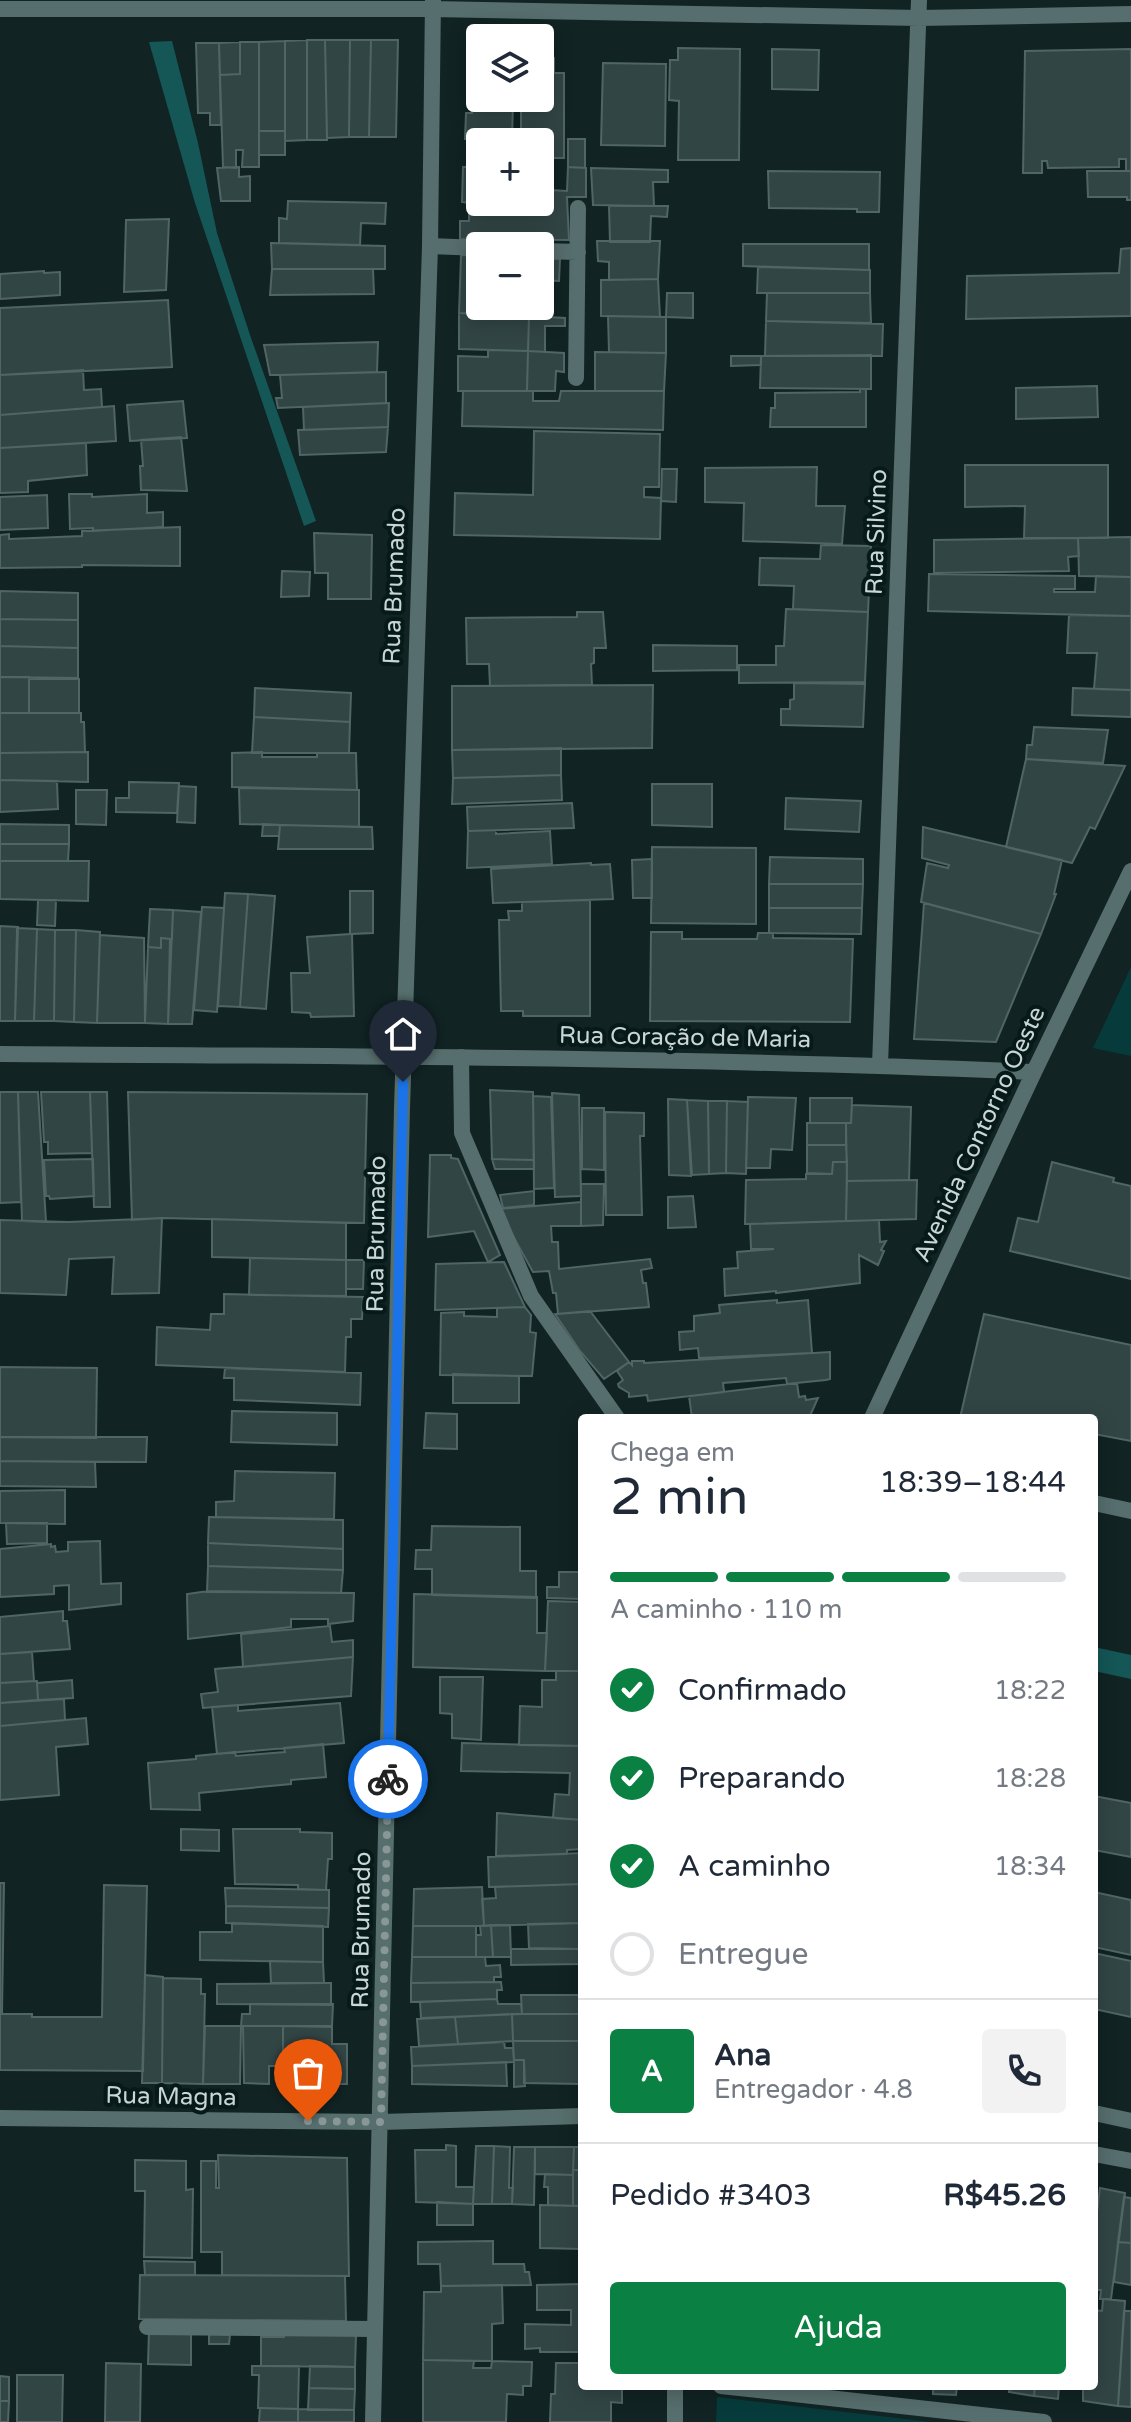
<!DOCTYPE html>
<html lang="pt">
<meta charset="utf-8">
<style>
body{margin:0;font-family:"Varela Round",sans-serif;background:#f2f2f3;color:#1f2937;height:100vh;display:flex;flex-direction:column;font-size:30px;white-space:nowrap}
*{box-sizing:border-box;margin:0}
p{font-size:26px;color:#747a83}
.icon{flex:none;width:44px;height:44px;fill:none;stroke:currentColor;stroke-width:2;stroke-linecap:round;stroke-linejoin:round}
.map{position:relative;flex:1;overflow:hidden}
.drawer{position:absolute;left:578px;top:1414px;width:520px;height:976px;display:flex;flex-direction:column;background:#fff;border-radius:8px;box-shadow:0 4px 20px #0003}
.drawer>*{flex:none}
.buttons{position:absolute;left:466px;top:24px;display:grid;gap:16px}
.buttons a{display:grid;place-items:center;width:88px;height:88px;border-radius:8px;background:#fff;box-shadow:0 4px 20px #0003;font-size:40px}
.pin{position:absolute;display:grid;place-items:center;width:68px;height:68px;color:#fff;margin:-82px -34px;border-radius:50% 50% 50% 0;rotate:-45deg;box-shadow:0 0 8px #0007}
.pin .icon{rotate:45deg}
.courier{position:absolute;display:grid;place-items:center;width:80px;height:80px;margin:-40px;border:6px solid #1a73e8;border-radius:50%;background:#fff;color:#222;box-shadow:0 2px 10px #0007}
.headline em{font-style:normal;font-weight:600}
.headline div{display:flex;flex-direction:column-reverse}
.headline{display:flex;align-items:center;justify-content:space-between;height:136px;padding:0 32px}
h1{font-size:52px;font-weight:600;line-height:60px}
.bar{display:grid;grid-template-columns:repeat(4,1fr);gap:12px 8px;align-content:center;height:96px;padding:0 32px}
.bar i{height:10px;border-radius:6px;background:#e0e1e3}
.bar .selected{background:#0b8043}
.bar p{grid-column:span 4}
.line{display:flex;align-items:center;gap:20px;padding:0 32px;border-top:2px solid #e0e1e3}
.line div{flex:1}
.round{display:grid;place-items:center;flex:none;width:84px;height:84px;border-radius:8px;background:#f2f2f3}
ol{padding:0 32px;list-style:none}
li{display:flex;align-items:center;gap:24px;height:88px}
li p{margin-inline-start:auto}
li .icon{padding:8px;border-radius:50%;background:#0b8043;color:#fff;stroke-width:4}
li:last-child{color:#747a83}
li i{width:44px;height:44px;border:4px solid #e0e1e3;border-radius:50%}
.primary-button{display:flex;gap:16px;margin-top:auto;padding:16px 32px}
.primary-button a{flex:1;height:92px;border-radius:8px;background:#0b8043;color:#fff;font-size:32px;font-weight:600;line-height:92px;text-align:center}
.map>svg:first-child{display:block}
.green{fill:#073b3b}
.water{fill:#155656}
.building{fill:#324545;stroke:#506565;stroke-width:2}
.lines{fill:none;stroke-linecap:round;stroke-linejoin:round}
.lane{stroke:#566e6d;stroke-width:16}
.street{stroke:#566e6d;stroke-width:16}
.done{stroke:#899797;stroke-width:8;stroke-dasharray:0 14.4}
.route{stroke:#1a73e8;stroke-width:10}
.labels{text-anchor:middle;stroke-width:8;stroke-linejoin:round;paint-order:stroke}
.street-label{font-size:24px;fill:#cad5d5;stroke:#071a1a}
</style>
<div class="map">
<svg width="1131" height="2422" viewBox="0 0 1131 2422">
<rect width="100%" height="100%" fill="#112323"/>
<!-- green -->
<path class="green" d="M1131 967V1056L1093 1048Z
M717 2397 931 2422H716Z"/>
<!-- water -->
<path class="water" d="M172 41 198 143 217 233 250 335 316 521 304 526 195 203 149 42Z
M1094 1647 1131 1655V1679L1094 1671Z"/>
<!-- building -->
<path class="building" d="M307 40H325L327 140H307Z
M307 40V140L285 141V41Z
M325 40H350L349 137 327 138Z
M350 40H371L369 137H349Z
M371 40H398L396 137H369Z
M285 41V131H259V42Z
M240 42H259V167H242L243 150H236V168L223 167 220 75 240 74Z
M240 42V74L220 75 219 43Z
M196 43H219L221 125H210V113H198Z
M678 48 740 49 739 160H678L679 101 669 100 670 60H678Z
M772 49 819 50 818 90 772 89Z
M1131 49V171H1126V159H1119V167L1048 168 1047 161H1042V173H1023L1025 51Z
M540 58H554V73H564V158H540V142H521V98H540Z
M473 59H480V98H511L513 101 512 140 465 139 466 113H472Z
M603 63 666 64 665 146 601 145Z
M259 131H285V155H259Z
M568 139H585V168L568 167Z
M239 167V177L250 176V201H221L217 168Z
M463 167H480V202H540V167H550V190L567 191 568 167 586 168V197H567L569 240 460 239V221H469V203L462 202Z
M591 168 668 170V182H653L654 206 593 205Z
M768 171 880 172 879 212H857V209L769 208Z
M1087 171H1131V200H1127V197H1088Z
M288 201 386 203 385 224 361 223 360 245 279 243V218L287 219Z
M609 206H668L667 217 651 216 650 242H610Z
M169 219 166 290 124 292 126 220Z
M597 241H660L658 279 609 280V262L598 261Z
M271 243 385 246V269H272Z
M743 244H869V270L743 266Z
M1131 248V316L966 319 967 276 1119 273 1121 249Z
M461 255 480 256V306H529V316L459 313Z
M540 258 560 259 559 281 540 280Z
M758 267 870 270V293H757Z
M272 269H373L374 294 270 295Z
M44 271V273L60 272V295L0 299V274Z
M658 279 660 317 601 316V280Z
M667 293H693V318L666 317Z
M767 293H870L871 323 766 321Z
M168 300 172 367 0 375V308Z
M459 313 529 316 528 351 459 349Z
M529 316 565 318V326H545V352L528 351Z
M608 316 666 317V353L609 352Z
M766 321 883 324 882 356H765Z
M378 342 377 372 280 375H270L264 345Z
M488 350 528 351 527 391H458V356L488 357Z
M528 351 564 353V372L556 371 555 391H527Z
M595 352 666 353 664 391H595Z
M871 355V389L760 388 761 356Z
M731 356H761V365L731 366Z
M83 370 84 390 101 389 102 407 0 415V375Z
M386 372V403L278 408 276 398H282L280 375Z
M1097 386 1098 417 1016 419V388Z
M860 389H866V427H770L771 408H775V393L860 392Z
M463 391H533V401H559L561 391H664L663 430 462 426Z
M183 401 187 438 130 441 127 405Z
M389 403 388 427 304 430 303 407Z
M114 406 116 441 0 448V415Z
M388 427 386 452 300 455 298 430Z
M534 431 660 434 659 487H644V497L661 498 660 539 454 535 455 493 533 495Z
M181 437 187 491 141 490 140 466H143L141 440Z
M86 443 87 475 28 481V492L0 493V448Z
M965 465H1108V538H1024L1025 506 965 507Z
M817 467 816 506H845L842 544 743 541 744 503 705 502V468Z
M662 469H677L676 502 661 501Z
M69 494H92V497L147 494V513L163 512V527L93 531V528L70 529Z
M47 495 48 528 0 530V497Z
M180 527V566L82 565V567L0 568V535L9 534V539L82 536V531Z
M314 533 372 535 371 599H328V573H315Z
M1131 537V577L1079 576 1078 538Z
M1078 538 1079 556 1068 557 1069 571 934 573V540Z
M821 545 871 546 868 612 793 609 794 586 759 585 760 558 820 559Z
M282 571 310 572 309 596 281 597Z
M929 574 1075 576V589H1054V592H1095L1096 576 1131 577V616L928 611Z
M0 591 78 593V620L0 619Z
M786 609 868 612 865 682 739 683V665H776V646H784Z
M577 612H603L606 648H594V663L591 664 592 685 490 686 489 664H467L466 618 577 617Z
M1069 615 1131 616V690L1094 689 1097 653H1067Z
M0 619 78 620V648L0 646Z
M653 645 737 646V670L653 671Z
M0 646 78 648V678L0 677Z
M0 677H29V713H0Z
M29 679H79V713H29Z
M794 683 865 684 863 727 781 725V709H790V700L794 699Z
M653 685 652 748 452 750V686Z
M255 688 351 693 350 722 254 717Z
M1073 688 1131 690V717L1072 715Z
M0 713H81V722H84L85 752 0 753Z
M254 717 350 722 349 753H252Z
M1034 727 1108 730 1103 763 1026 759 1027 745H1032Z
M561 748V775L453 778 452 750Z
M88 752V782L0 780V753Z
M262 752V757H317V753H356L357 790 232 787V753Z
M1026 759 1125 766 1095 829 1090 827 1072 863 1006 847Z
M561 775 562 800 452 804 453 778Z
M0 780 57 781 58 809 0 812Z
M129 782 179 783 177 813 116 812V798H129Z
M652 784H712V827L652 825Z
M179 786 196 787 195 823 177 822Z
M239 788 359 790V827L240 824Z
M76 790H107L106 825 76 824Z
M786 798 861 801 859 832 785 829Z
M572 803 574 828 468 831 467 807Z
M0 824 69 825V844H0Z
M263 824 280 825 279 836H262Z
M280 825 372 827 373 849H278Z
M923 827 1062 860 1054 894H1056L1041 934 921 902 927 863 948 868 949 865 922 858Z
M468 831H496V834L550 831 552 864 467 868Z
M0 844H69L68 861H0Z
M652 847 756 848V924L651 923Z
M770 857 863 859V884H769Z
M652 859V898H633L632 860Z
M0 861H89L88 901 0 899Z
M591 863V865L610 864 613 899 493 903 491 869Z
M769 884H863L862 908H769Z
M350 891H373V933L352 934 354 1016 311 1017 310 1013 292 1012 291 973H310L307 937 350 934Z
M225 893 248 894 240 1007 218 1006Z
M248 894 275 896 266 1009 240 1007Z
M38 900H56L55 926 37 925Z
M590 900V1016H523V1011H501L499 920H509L508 911H522V902Z
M924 903 1041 934 996 1042 914 1039Z
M202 907 224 908 217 1012 194 1010Z
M769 908H862L861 934 769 933Z
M150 909 173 910 172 939 161 938V948L148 947Z
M173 910 201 912 192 1024H168Z
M0 926 18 927 15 1021H0Z
M17 928 37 929 34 1021H15Z
M37 929 55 930 54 1021H34Z
M55 930H76L74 1022 54 1021Z
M76 930 100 932 97 1023 74 1022Z
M651 932H682V939H757L758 933H773V938L853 939 850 1022 650 1021Z
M100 935 144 938 145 1023H97Z
M161 938 170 939 168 1024 145 1023 148 947 161 948Z
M490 1090 533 1092 534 1160 492 1159Z
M0 1092H18L21 1202 0 1203Z
M18 1092H38L46 1222 22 1221Z
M41 1092H90L92 1153 48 1154V1142H44Z
M90 1092H107L110 1207H94Z
M128 1092 367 1094 364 1223 162 1218 132 1220Z
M552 1093 579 1095 581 1196 555 1197Z
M533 1096 551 1097 554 1188 534 1189Z
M748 1097 796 1098 792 1150 771 1149 770 1168H746Z
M810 1098H852L851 1123H810Z
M668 1099 687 1100 691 1176 669 1175Z
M687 1100 708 1101 709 1174 692 1175Z
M708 1101H727L726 1173 709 1174Z
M727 1101 748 1102 746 1174 726 1173Z
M852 1105 911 1107 909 1180 847 1181 846 1123H851Z
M582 1108H604V1170L582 1169Z
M605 1112 644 1113V1136H640L642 1215H606Z
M807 1123H846V1145H807Z
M807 1145H846L847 1162H833L832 1174 807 1173Z
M430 1155H451V1158L458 1159 500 1255 488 1262 474 1231 428 1237Z
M93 1159 94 1196 50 1199 49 1196H46L44 1160Z
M492 1159 534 1160V1169H495Z
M833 1162H847L846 1221 745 1224 746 1180 806 1179V1174H832Z
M1052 1162 1114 1178 1113 1182 1131 1186V1279L1010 1251 1018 1218 1038 1222Z
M917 1180 916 1219 846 1221 847 1181Z
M581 1184H604L603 1225 581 1226Z
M534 1191V1205L503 1208 500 1195Z
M693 1196 696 1227 668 1228V1197Z
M581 1202V1226H551L552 1242H558L559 1269 650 1259 652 1268 641 1270 643 1283H646L649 1307 558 1314 556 1293H553L549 1271 533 1272 498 1209Z
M162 1218 159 1293 112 1294 114 1257 69 1259 66 1295 0 1293V1220L69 1222Z
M212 1219 346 1223V1260L212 1257Z
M879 1220 880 1242 886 1241 881 1250 884 1251 878 1265 859 1255 860 1283 776 1293V1291L725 1296 724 1269 738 1268 737 1252 774 1249H751L750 1224Z
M250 1258 346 1260V1296L249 1295Z
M346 1260H364L363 1289H346Z
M504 1262 525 1307 435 1310 436 1264Z
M224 1294 363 1297 362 1319H351V1337H346L345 1372 156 1365 157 1327 210 1330 211 1314H224Z
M777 1300V1303L808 1300 812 1353 699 1358 698 1348 680 1350 679 1332 694 1331V1316L720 1313 719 1305Z
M525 1307 531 1315 530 1332 536 1333 532 1376 440 1375 441 1313 464 1312V1316L497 1317V1308Z
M590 1311 629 1362 604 1379 580 1351 555 1314Z
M984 1314 1131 1345V1441L1094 1434V1418H960Z
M830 1352V1379L826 1380 787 1384 786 1378 723 1383 724 1392 648 1401 647 1395 629 1397V1393L619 1387 618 1384 623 1380 617 1371 629 1362 632 1365V1361H644V1363Z
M0 1367 97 1368 96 1438 0 1437Z
M225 1368 361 1373 360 1405 234 1400V1378H224Z
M453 1374 519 1376V1403H453Z
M797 1383 799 1397 805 1396 806 1400 818 1398 809 1418H692L689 1396Z
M232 1411 337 1413V1445L231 1442Z
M426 1413 457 1414V1449L424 1448Z
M0 1437H147L146 1462 0 1461Z
M0 1461 95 1462 96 1487 0 1486Z
M235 1471 335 1473 334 1519 216 1517V1502L234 1501Z
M65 1490V1524L0 1523V1491Z
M209 1517 343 1520V1549L208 1543Z
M6 1523H47V1543L7 1544Z
M432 1526 520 1527V1571H536V1598L432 1595V1569H415L416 1550H431Z
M100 1541 101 1584 121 1583V1604L69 1610V1585L54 1586V1594L0 1597V1549L51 1544V1547L55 1546 56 1552 68 1551V1542Z
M208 1543 343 1549V1570L208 1566Z
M208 1566 343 1570 341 1593 207 1592Z
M559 1572H582V1599L547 1598V1587H559Z
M208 1591 354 1593 353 1621 328 1624V1619H291V1627L188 1639 187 1594Z
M414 1594 537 1597V1633H547L545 1671 413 1667Z
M548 1601 582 1602V1671H545Z
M63 1611V1621H67L70 1649 0 1654V1617Z
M330 1626 332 1642 353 1640V1657L243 1667 241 1634Z
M32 1652 34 1681 0 1683V1654Z
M353 1657 351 1696 203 1708 201 1694 218 1692 215 1669Z
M556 1671H582V1746L519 1745 520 1706 542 1707V1680H556Z
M440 1677H483L481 1740 452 1738V1714L440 1713Z
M72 1680 73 1698 38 1700 37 1683Z
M37 1681 38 1700 0 1703V1683Z
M64 1699 65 1720 0 1726V1703Z
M340 1703 344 1743 217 1754 212 1707 238 1705V1711Z
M86 1718 88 1744 56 1747 59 1795 0 1800V1726Z
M462 1743 582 1746V1820L553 1818 555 1794 569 1795 570 1773 461 1771Z
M323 1744 326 1777 291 1780V1784L199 1793 200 1810 151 1809 148 1763 196 1759V1756L235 1752 236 1756 285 1752 284 1748Z
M1094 1796 1131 1803V1857L1094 1850Z
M497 1813 582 1820V1849L567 1850V1854L496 1856Z
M181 1829 219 1830V1851L181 1850Z
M233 1829H300V1832L332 1833V1859H328L326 1890 298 1889V1885L235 1884Z
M582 1853V1884L489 1887 488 1857Z
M0 1883H4L2 2014H32V2017H102L104 1885 147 1886 143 2071 0 2070Z
M582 1884V1923L484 1926 482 1899 496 1898 495 1887Z
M482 1887 484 1926H413L414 1889Z
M225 1888 329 1890V1908L226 1906Z
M1094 1892 1131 1900V1955L1094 1947Z
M226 1906 329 1908 328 1927 226 1923Z
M232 1923 323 1926V1962L200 1960V1932H232Z
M582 1923V1949L529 1948 528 1924Z
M491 1925 493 1957H476V1935H481L480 1926Z
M491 1925H510L511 1957H493Z
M413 1926H476V1957H412Z
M511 1949H582V1964L511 1965Z
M1094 1953 1131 1961V2017L1094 2009Z
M412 1957H485L486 1966 500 1965 501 1977H494V1982L411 1983Z
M270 1961 323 1962 324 1983H271Z
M145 1975 163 1977 162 2083H142Z
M163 1978 201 1979V1994H205L203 2084 162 2083Z
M501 1982 502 1990H497V1999L411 2002V1983Z
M324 1983H331V2005L217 2004V1984Z
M521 1995H582V2014H522Z
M497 1999 498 2004H521L522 2014 421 2018 420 2002Z
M250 2004H333L332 2026H241L242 2014H250Z
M512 2014H582V2041H513Z
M512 2014 513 2041 458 2044 455 2017Z
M455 2017 458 2044 419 2046 417 2019Z
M205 2026H241L240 2084H203Z
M243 2026H283V2066H269V2084L244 2083Z
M283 2026 332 2027V2044H347V2084H283Z
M513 2041H582V2084L524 2083V2060H514Z
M504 2042 505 2048H513L514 2062 412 2066 411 2047Z
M514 2060H524L525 2086 514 2087Z
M506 2062 507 2086 412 2084V2066Z
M446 2145 456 2146V2187H474L473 2204 416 2202 415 2150H446Z
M476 2146H494L492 2204H473Z
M494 2146 510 2147 509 2188 513 2187 512 2204H492Z
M514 2147H535L534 2205 512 2204Z
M535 2147H574L573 2175 535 2174Z
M574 2147H582V2170H573Z
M218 2155 347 2158 349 2276 222 2275V2252H201V2161H216V2188H219Z
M135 2160 186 2161V2190L193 2189 192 2258 144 2257 145 2191H135Z
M573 2170H582V2206H573Z
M545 2174 573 2175V2206L548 2205V2187H544Z
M1100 2188 1125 2193 1111 2299H1100L1101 2290H1094V2236Z
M1124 2197 1131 2198V2243L1118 2242Z
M437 2202 473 2204V2225H437Z
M540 2205 582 2206V2249L540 2248Z
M493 2241V2264H524L525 2272H529L531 2285 441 2286 440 2264H418V2242Z
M1118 2242 1131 2243V2285L1114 2282Z
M144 2261 195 2262V2275H145Z
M140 2275 345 2276 346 2321 139 2319Z
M582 2284V2352H540V2348L525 2349V2324L571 2325V2310H537V2285Z
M502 2285 503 2323 492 2324V2361L423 2360 424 2292H441V2286Z
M1103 2299 1125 2301 1118 2406 1083 2401V2386H1094V2310L1102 2311Z
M1124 2311H1131V2407L1118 2406Z
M149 2330 191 2331V2365L148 2364Z
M209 2334 230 2335 229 2344H209Z
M284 2334 356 2335 355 2367 261 2366V2337H284Z
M423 2360 474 2361 473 2368H491L492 2361 532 2362 531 2386H523V2395L507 2394 506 2422H423Z
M106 2363 141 2364 140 2422H105Z
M556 2363H582V2386H622V2403L611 2402V2422H550L551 2394H555Z
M252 2366H299L298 2409 258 2408 259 2375H252Z
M310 2366 355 2367V2389L309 2388Z
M17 2375H63L62 2422H17Z
M0 2376 9 2377V2401H0Z
M933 2386H957L956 2395 933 2394Z
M1010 2386H1035L1034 2396 1009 2392Z
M1035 2386H1059L1058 2399 1034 2396Z
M309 2388 355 2389 354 2410H308Z
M0 2401H9L8 2422H0Z
M260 2408 298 2409V2422H259Z
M298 2409 354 2410V2422H298Z"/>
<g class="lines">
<!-- lane -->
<path class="lane" d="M430 246 480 248
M540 251 578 252
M576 378 578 208
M461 1057 462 1133 531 1296 617 1418
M147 2327 375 2329"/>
<!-- street -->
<path class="street" d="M0 9H433L919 18 1131 14
M0 1054C345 1056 689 1057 1034 1072
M880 1065 919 0
M872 1418 1034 1072 1131 871
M1094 1503 1131 1511
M1094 2113 1131 2121
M0 2118 381 2122 582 2116
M1094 2154 1131 2161
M721 2386 1044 2422
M373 2422 402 1108 430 246 433 0
M675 2422V2386"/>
</g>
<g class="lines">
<!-- done -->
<path class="done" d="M308 2121 381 2122 388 1779"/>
<!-- route -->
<path class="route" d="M388 1779 403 1082"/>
</g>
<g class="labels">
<!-- street labels -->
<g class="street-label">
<text transform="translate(876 532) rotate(-88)" y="8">Rua Silvino</text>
<text transform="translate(394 586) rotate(-88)" y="8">Rua Brumado</text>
<text transform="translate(685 1037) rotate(1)" y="8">Rua Coração de Maria</text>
<text transform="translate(979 1134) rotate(-65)" y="8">Avenida Contorno Oeste</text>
<text transform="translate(376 1234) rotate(-89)" y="8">Rua Brumado</text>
<text transform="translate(361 1930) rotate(-89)" y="8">Rua Brumado</text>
<text transform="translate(171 2096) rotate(1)" y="8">Rua Magna</text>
</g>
</g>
</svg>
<div class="buttons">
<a><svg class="icon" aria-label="layers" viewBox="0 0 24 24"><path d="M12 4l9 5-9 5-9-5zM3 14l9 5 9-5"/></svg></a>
<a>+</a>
<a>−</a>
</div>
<div class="pin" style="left:308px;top:2121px;background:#ea580c"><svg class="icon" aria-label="bag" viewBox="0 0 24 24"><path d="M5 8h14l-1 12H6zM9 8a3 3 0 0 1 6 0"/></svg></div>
<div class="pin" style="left:403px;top:1082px;background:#1f2937"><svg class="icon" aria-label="home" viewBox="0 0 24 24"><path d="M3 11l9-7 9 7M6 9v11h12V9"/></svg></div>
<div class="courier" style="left:388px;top:1779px"><svg class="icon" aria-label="bike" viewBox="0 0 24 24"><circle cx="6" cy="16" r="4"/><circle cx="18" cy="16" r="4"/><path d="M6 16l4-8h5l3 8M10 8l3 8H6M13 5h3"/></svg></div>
<section class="drawer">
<div class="headline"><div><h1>2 min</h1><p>Chega em</p></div><em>18:39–18:44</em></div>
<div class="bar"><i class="selected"></i><i class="selected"></i><i class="selected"></i><i></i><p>A caminho · 110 m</p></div>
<ol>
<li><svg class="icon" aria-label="check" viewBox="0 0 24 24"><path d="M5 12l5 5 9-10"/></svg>Confirmado<p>18:22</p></li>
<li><svg class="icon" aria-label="check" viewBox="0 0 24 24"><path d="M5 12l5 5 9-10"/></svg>Preparando<p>18:28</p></li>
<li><svg class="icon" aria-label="check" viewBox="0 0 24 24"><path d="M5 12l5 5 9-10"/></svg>A caminho<p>18:34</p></li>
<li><i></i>Entregue</li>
</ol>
<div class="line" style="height:144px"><b class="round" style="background:#0b8043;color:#fff">A</b><div><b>Ana</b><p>Entregador · 4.8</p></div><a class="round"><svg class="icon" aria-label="phone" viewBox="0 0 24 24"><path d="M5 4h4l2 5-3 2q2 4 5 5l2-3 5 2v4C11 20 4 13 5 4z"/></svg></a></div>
<div class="line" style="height:104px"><div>Pedido #3403</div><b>R$45.26</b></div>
<div class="primary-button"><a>Ajuda</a></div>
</section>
</div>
